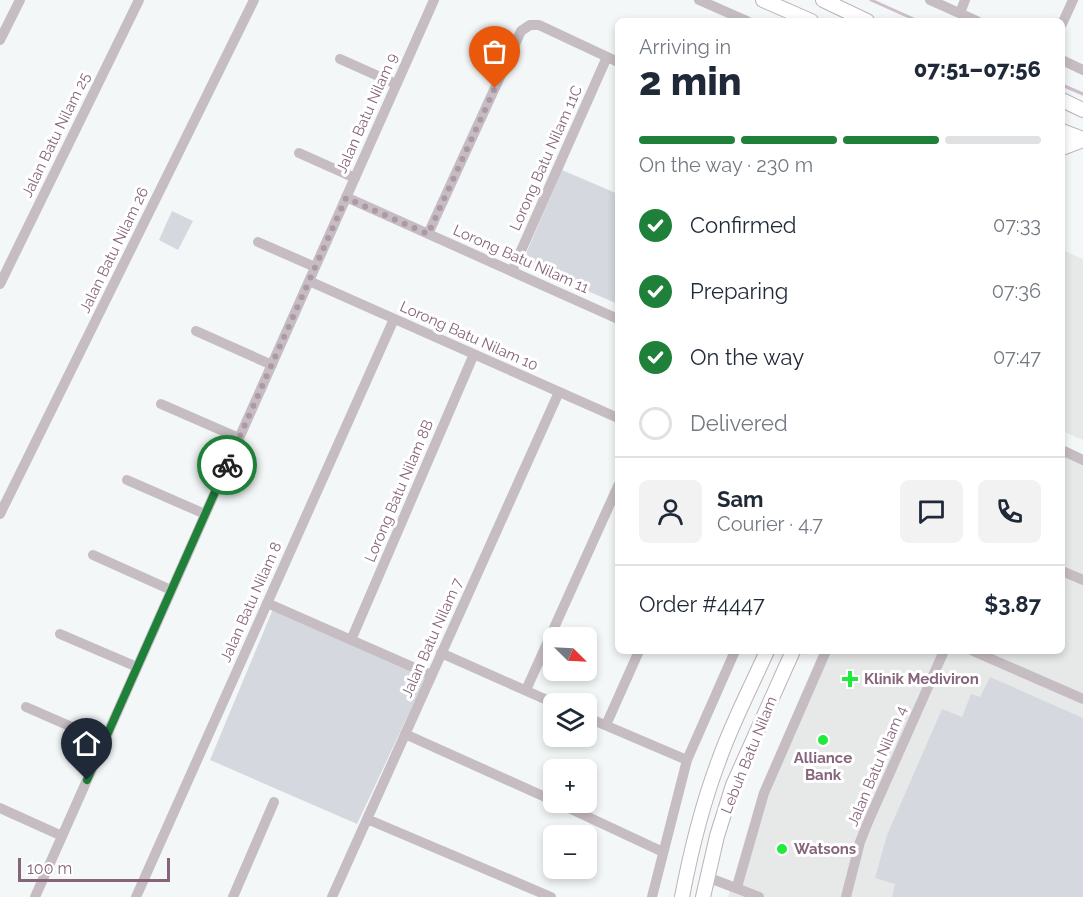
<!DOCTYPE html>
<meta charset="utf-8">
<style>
body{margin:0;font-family:Raleway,sans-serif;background:#f2f2f3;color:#1f2937;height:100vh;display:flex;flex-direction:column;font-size:22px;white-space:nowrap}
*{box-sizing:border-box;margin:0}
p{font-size:20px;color:#747a83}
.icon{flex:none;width:33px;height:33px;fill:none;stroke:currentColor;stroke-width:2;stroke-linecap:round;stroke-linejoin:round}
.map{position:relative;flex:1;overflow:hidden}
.sheet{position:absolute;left:615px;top:18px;width:450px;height:636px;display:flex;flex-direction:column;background:#fff;border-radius:9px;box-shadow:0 3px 9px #0003}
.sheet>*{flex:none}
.needle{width:39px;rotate:114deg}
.fabs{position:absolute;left:543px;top:627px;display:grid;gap:12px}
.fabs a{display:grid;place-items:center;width:54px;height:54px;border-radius:9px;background:#fff;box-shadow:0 3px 9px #0003;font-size:30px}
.scale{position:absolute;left:18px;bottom:15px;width:152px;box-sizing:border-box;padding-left:6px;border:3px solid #86657b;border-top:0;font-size:16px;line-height:21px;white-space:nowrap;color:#86657b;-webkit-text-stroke:4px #fff;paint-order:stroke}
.pin{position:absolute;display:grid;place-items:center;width:51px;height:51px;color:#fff;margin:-62px -26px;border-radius:50% 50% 50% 0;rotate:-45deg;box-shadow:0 0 6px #0007}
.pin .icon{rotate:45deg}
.courier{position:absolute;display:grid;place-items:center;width:60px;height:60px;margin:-30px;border:4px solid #1f8039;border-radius:50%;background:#fff;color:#222;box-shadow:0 2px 8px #0007}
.overview em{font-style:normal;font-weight:800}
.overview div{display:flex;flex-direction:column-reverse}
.overview{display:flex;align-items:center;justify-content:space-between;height:102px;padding:0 24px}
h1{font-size:39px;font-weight:800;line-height:45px}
.bar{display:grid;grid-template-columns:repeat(4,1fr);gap:9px 6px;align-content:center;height:72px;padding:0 24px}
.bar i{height:8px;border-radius:4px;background:#e0e1e3}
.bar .current{background:#1f8039}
.bar p{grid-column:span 4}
.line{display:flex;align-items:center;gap:15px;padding:0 24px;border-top:2px solid #e0e1e3}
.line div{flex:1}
.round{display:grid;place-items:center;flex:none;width:63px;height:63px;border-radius:9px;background:#f2f2f3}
ol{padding:0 24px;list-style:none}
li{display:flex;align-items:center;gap:18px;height:66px}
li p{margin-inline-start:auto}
li .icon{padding:6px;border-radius:50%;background:#1f8039;color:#fff;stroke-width:4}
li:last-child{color:#747a83}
li i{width:33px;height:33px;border:3px solid #e0e1e3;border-radius:50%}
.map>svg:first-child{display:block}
.built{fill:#e7e8e8}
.green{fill:#d5d9df}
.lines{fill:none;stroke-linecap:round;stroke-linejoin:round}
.stream{stroke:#cebecb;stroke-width:3}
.secondary-casing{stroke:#bdb2b9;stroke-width:16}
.street{stroke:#c6bdc3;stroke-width:10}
.secondary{stroke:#fff;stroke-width:14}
.done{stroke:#ac98a6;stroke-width:6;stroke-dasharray:0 10.8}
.route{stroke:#1f8039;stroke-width:8}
.poi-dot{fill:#20ea3b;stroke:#fff;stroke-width:2}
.labels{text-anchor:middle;stroke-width:6;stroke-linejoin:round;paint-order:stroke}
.street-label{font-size:15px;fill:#86657b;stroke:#fff}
.poi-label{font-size:15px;font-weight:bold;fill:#86657b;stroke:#fff;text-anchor:start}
</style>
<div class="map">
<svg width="1083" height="897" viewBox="0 0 1083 897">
<rect width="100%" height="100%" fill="#f4f7f7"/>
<!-- built -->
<path class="built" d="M1062 250 1083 259V440L1062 431Z
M1062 450 1083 459V897H728L759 792 820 651H1062Z"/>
<!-- green -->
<path class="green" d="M562 170 618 194V304L522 263Z
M172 211 193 221 178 250 159 240Z
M273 609 426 677 357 824 210 760Z
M990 677 1083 718V897H892L895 884 875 878 887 835 942 709 962 717 971 694 980 697Z"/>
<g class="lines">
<!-- stream -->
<path class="stream" d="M871 0 918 21
M1062 85 1083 94"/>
<!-- secondary casing -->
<g class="secondary-casing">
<path id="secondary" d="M763 0 811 21
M823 0 867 21
M1062 100 1083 110
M1062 131 1083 139
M1062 148 1083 140
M682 897C691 850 702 805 719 760 732 723 751 687 767 651
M703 897 717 836 733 785 793 651"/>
</g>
<!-- street -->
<path class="street" d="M699 0 747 21
M930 0 977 21
M960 13 965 0
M1062 24 1073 0
M0 40 20 0
M340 59 396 84
M1062 60 1083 70
M299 153 355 178
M346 197 618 319
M428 234 521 31 530 25H539L618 62
M258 242 315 267
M512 271 607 57
M309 281 618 418
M0 284 139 0
M196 331 272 365
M161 404 239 438
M1062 450 1083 460
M127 480 205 514
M0 514 254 0
M93 555 171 590
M1062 571 1083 580
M267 603 431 675
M60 634 137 667
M351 640 474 354
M973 651 1083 699
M441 653 556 704
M526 690 618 486
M26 707 104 741
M586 717 687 760
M606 725 639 651
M405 734 554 801
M556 802 663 852
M0 808 62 836
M367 819 551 897
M707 877 759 897
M737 887 764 793 826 651
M35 897 434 0
M136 897 394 319
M233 897 274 802
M332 897 559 392
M652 897 687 760 735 651
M846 897 860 842 868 822 944 651"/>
<!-- secondary -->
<use href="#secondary" class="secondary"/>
</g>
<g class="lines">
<!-- done -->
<path class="done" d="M227 465 346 198 428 234 495 88"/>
<!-- route -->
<path class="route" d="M87 780 227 465"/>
</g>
<!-- markers -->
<g class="poi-dot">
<path d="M847 670h6v6h6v6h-6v6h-6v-6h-6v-6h6z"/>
<circle cx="823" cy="740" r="6"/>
<circle cx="782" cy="849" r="6"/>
</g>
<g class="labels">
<!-- street labels -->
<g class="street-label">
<text transform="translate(367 113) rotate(-66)" y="5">Jalan Batu Nilam 9</text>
<text transform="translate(56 135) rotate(-64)" y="5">Jalan Batu Nilam 25</text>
<text transform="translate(546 158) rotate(-66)" y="5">Lorong Batu Nilam 11C</text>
<text transform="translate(114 250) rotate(-64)" y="5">Jalan Batu Nilam 26</text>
<text transform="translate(521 259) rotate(24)" y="5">Lorong Batu Nilam 11</text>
<text transform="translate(469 336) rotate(24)" y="5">Lorong Batu Nilam 10</text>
<text transform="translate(399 491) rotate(-67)" y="5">Lorong Batu Nilam 8B</text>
<text transform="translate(251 602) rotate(-66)" y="5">Jalan Batu Nilam 8</text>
<text transform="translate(432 638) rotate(-66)" y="5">Jalan Batu Nilam 7</text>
<text transform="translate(749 755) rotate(-68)" y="5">Lebuh Batu Nilam</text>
<text transform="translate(877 766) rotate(-67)" y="5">Jalan Batu Nilam 4</text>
</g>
<!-- poi labels -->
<g class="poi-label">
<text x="864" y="684">Klinik Mediviron</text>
<text x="823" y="763" text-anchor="middle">Alliance<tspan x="823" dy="17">Bank</tspan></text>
<text x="794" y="854">Watsons</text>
</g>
</g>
</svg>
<div class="fabs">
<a><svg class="needle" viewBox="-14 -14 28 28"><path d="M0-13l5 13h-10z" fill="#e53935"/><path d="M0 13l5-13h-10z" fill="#747a83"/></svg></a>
<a><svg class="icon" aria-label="layers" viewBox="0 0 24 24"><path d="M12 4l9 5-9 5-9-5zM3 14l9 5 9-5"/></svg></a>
<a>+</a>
<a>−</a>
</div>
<div class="scale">100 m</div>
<div class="pin" style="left:495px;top:88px;background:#ea580c"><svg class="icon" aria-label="bag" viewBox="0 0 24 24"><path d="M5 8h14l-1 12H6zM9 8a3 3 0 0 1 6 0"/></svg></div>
<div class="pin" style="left:87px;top:780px;background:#1f2937"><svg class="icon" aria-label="home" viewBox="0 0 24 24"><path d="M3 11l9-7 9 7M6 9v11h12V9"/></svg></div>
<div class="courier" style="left:227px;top:465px"><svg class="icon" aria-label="bike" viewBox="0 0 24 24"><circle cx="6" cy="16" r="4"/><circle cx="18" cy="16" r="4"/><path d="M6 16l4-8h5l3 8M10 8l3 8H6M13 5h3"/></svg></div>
<section class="sheet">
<div class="overview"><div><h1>2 min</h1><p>Arriving in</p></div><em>07:51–07:56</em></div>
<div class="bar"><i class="current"></i><i class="current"></i><i class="current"></i><i></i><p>On the way · 230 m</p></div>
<ol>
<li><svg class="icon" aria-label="check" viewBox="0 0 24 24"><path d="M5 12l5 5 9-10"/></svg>Confirmed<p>07:33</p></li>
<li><svg class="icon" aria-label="check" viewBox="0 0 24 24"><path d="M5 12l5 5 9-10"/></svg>Preparing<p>07:36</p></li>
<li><svg class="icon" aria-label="check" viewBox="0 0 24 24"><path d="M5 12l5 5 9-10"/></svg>On the way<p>07:47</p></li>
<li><i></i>Delivered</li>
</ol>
<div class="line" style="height:108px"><a class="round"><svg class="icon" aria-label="person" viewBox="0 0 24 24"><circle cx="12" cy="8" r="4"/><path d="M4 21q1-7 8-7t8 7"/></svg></a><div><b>Sam</b><p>Courier · 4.7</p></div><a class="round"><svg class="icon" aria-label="chat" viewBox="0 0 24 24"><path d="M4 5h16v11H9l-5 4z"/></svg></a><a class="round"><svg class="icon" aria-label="phone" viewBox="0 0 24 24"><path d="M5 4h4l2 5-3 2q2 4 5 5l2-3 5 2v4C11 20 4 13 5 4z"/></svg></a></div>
<div class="line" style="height:78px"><div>Order #4447</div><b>$3.87</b></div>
</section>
</div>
